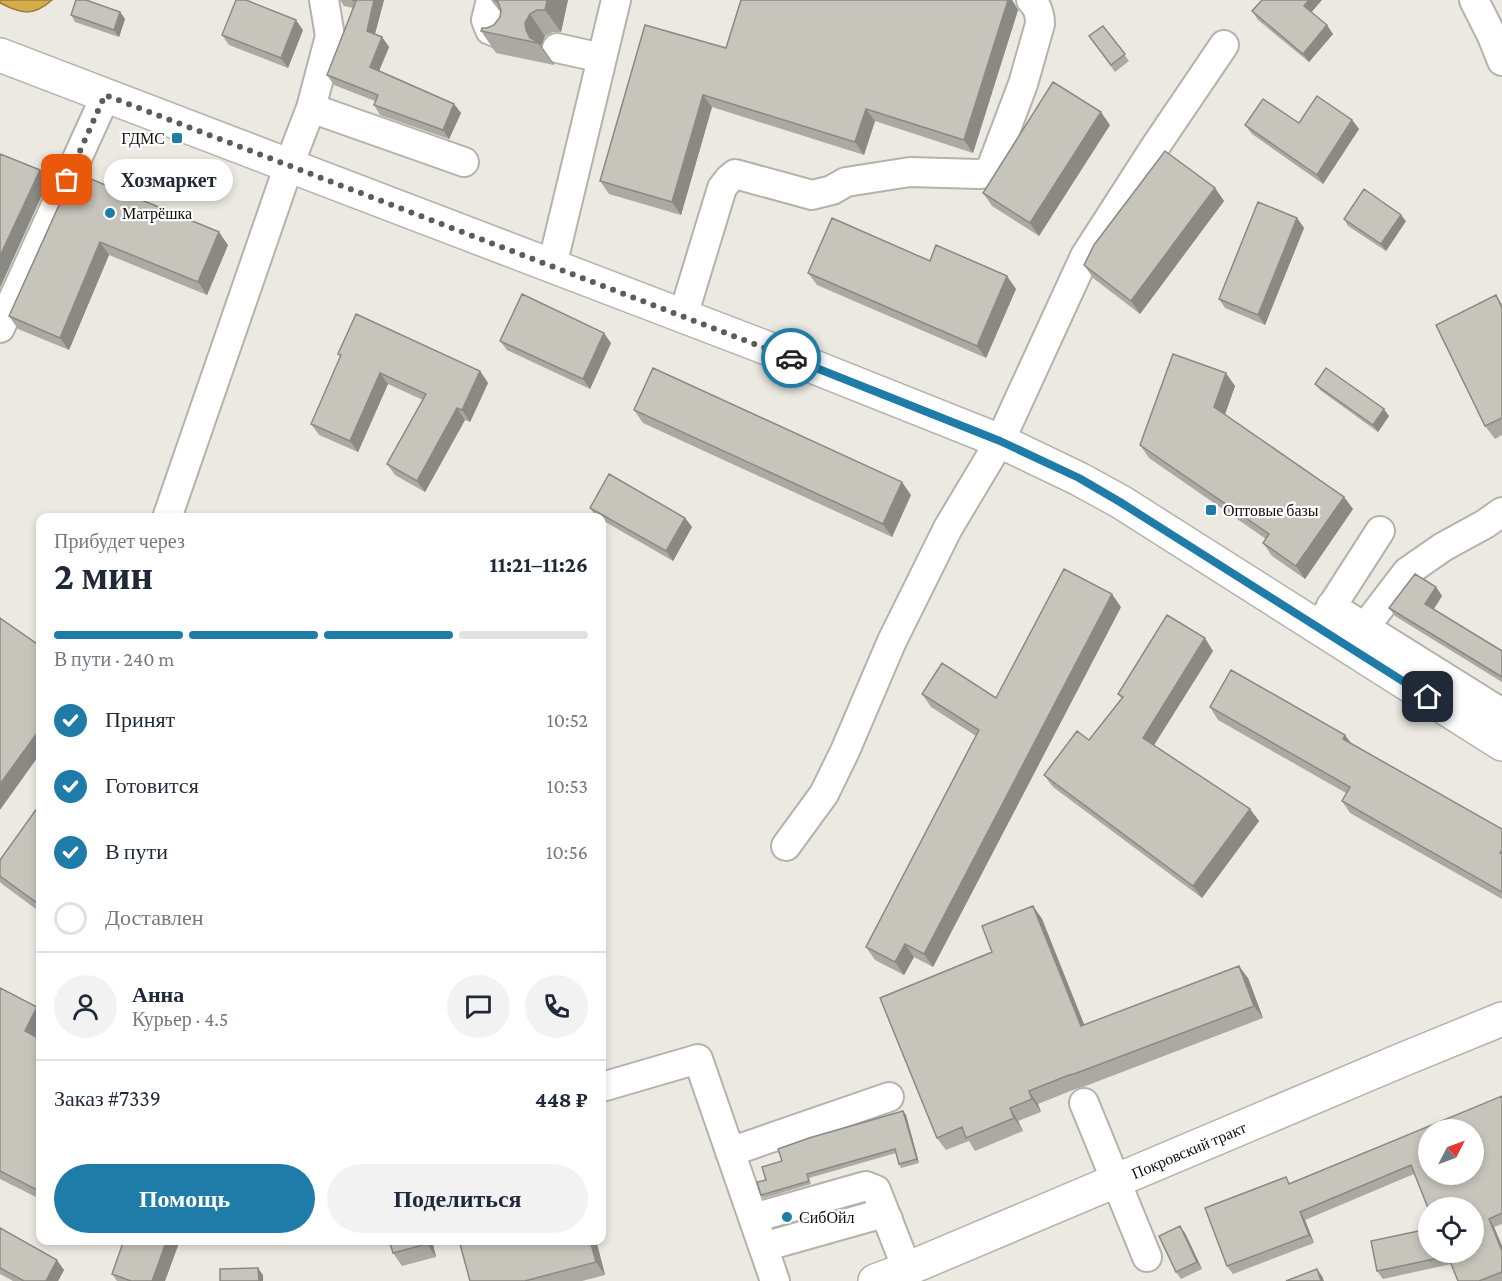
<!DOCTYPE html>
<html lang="ru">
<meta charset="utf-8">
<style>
body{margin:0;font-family:"Crimson Pro",serif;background:#f2f2f3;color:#1f2937;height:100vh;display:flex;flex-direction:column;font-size:22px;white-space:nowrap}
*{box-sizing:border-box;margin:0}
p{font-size:20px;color:#747a83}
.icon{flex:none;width:33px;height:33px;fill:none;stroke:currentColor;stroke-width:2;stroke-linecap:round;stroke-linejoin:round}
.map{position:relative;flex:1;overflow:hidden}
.panel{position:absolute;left:36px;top:513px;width:570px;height:732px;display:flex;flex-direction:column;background:#fff;border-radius:12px;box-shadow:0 3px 9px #0003}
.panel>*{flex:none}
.needle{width:39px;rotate:48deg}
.buttons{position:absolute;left:1418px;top:1119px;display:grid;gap:12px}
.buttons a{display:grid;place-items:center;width:66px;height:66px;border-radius:50%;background:#fff;box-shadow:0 3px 9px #0003;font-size:30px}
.pin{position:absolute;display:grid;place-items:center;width:51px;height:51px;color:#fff;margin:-26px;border-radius:12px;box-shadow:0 3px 9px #0006}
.courier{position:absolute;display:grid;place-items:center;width:60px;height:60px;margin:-30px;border:4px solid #1f7ba8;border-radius:50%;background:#fff;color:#222;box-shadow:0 2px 8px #0007}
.bubble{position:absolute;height:42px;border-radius:21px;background:#fff;box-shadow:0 3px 9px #0003;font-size:20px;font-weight:700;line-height:42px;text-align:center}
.head em{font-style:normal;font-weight:700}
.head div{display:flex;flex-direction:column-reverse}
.head{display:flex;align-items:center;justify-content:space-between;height:102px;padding:0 18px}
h1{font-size:39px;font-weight:700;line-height:45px}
.bar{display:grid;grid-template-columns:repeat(4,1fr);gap:9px 6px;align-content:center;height:72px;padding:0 18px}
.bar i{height:8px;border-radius:4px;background:#e0e1e3}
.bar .selected{background:#1f7ba8}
.bar p{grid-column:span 4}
.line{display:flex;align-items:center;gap:15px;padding:0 18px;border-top:2px solid #e0e1e3}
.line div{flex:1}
.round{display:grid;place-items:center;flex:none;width:63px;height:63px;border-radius:32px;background:#f2f2f3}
ol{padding:0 18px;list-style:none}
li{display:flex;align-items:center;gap:18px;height:66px}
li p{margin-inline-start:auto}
li .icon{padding:6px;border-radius:50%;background:#1f7ba8;color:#fff;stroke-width:4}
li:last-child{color:#747a83}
li i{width:33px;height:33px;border:3px solid #e0e1e3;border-radius:50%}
.cta{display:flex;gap:12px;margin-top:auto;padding:12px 18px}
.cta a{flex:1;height:69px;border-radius:36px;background:#1f7ba8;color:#fff;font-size:24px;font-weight:700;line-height:69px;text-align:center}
.cta a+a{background:#f2f2f3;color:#1f2937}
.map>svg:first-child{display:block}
.water{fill:#d5ac4a;stroke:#9a7d38;stroke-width:1.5}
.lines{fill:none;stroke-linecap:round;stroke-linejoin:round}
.minor-casing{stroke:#b5b2ab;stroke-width:32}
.major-casing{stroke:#b5b2ab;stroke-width:36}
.minor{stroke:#fff;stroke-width:28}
.major{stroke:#fff;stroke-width:33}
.wall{fill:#aba9a2}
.shaded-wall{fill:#8b8984}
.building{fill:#c7c4bc;stroke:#8b8984;stroke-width:1.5;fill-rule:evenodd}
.done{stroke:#5e5c58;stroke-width:6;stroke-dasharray:0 10.8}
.route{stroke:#1f7ba8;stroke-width:8}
.poi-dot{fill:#1f7ba8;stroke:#fff;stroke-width:2}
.labels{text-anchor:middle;stroke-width:4.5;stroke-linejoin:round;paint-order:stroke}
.poi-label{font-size:16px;fill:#11100d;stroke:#fff;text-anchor:start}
.street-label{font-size:16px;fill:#11100d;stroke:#fff}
</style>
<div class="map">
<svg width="1502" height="1281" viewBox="0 0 1502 1281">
<rect width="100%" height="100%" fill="#ece9e2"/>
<!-- water -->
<path class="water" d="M0 0H52C33 17 21 14 0 3Z"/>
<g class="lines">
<!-- minor casing -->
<g class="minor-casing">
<path id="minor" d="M491 0 486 20 490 30 500 34
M1474 0 1492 36 1502 61
M557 48 602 58
M311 108 464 162
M552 266 616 0
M683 316 722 188 729 179 735 174 812 195 832 190 846 182 910 172 978 174 987 173 992 166 1023 84 1040 24C1040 14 1038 7 1031 0
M0 328 106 95
M167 518 289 165 311 108 330 36 324 0
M1331 606 1502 713
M1321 623 1380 531
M1365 627 1407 572 1443 547 1485 524 1502 512
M786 846 824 794 845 751 892 641 948 528 1000 441 1085 256 1155 147 1224 45
M602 1087 698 1059 775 1281
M1084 1103 1147 1257
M730 1152 889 1097
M753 1218 866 1186 876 1190 907 1269
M763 1247 880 1214 888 1219"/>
</g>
<!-- major casing -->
<g class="major-casing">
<g id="major">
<path d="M0 55 759 345 1000 441 1079 479 1121 502 1502 744"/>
<path id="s1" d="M875 1281 907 1269 1404 1059 1502 1019"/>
</g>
</g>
<!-- minor -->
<use href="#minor" class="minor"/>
<!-- major -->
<use href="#major" class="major"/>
</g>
<!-- wall -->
<path class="wall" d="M340 0H384L375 34 382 37 389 47 379 71 454 104 461 113 449 139 380 115 374 105 375 101 334 85 327 75 353 8 344 6Z
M491 0H568L561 32H553L545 36 541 45 554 64V65L496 53 481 31 494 25 500 17 501 13Z
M741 0H1012L1018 10 973 153 875 121 864 155 712 107 681 215 609 194 600 181 726 48Z
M1252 11 1312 12 1333 34 1309 62 1258 20Z
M120 12 125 19 119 37 75 22 71 15Z
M1103 26 1129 61 1115 72 1089 36Z
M303 30 288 68 229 45 222 35Z
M1352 120 1359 129 1323 184 1252 134 1245 125 1299 123Z
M1110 125 1039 236 992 206 983 193Z
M74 172 228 245 207 295 109 255 69 350 18 329 9 316Z
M1215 188 1224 201 1140 314 1093 278 1084 265Z
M1297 218 1304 228 1265 325 1225 308 1219 299Z
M1344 219 1406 221 1386 251 1348 226Z
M930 261 1016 289 986 358 817 285 808 273Z
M1496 295 1502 304V435L1495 439 1485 426Z
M500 341 611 343 590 389 507 350Z
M338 354 480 371 488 383 470 422 465 420 425 492 395 475 387 464 423 400 388 384 358 452 319 435 311 424 341 357Z
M1315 384 1389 416 1378 432 1320 390Z
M1235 386 1225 414 1344 497 1353 509 1305 579 1272 556 1263 543 1266 539 1149 458 1140 445Z
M634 410 911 495 892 537 643 423Z
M590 508 685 518 692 527 673 561 602 520V518H597Z
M1436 587 1442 596 1434 609 1502 651V682L1395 616 1389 608Z
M1121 607 933 967 914 957 904 975 875 960 866 947 976 736 931 707 922 694 996 698Z
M1213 651 1154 745 1250 809 1259 821 1202 898 1053 787 1044 775 1089 740 1122 699 1118 694Z
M1210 707 1351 743 1502 829V899L1350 813 1342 801 1346 793 1218 720Z
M40 804V912L2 884 0 882V860Z
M1033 906 1042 919 1084 1025 1248 978 1263 1018 1083 1087 1078 1088 1038 1104 1041 1112 1018 1121 1023 1131 975 1151 969 1141 946 1150 937 1138 992 952Z
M0 988 37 1007 40 1011V1030L37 1037 40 1039V1199L0 1179Z
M1502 1096V1224L1494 1227 1502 1246V1281H1458L1451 1264 1383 1279 1377 1271 1371 1241 1473 1252 1414 1174 1305 1220 1314 1243 1233 1274 1227 1266 1290 1183Z
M903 1111 906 1115 919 1163 901 1168 899 1164 896 1153 809 1178 811 1184 764 1198 761 1195 766 1180 782 1161Z
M0 1228 64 1270 58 1281H13L0 1274Z
M1185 1233 1202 1269 1181 1279 1176 1272Z
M180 1240 165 1281H117L112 1274Z
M389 1240H432L436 1257 402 1266 393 1253Z
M596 1240 605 1275 582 1281H470Z"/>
<!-- shaded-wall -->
<path class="shaded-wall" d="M374 0H384L373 41 367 31Z
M547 0H568L561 32 545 10Z
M1008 0H1012L1018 10 973 153 964 140Z
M1309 0H1322L1310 14 1304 6Z
M120 12 125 19 119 37 114 30Z
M530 14 545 36 541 46 554 64V65L538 43 533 42 526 30 525 23Z
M296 20 303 30 288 68 281 58Z
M1327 25 1333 34 1309 62 1303 54Z
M382 37 389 47 377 76 370 67Z
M703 95 712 107 681 215 672 202Z
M454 104 461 113 449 139 443 130Z
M866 109 875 121 864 155 855 142Z
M1101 112 1110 125 1039 236 1030 223Z
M1352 120 1359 129 1323 184 1317 175Z
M40 170 48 182 0 288V256Z
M1215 188 1224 201 1140 314 1131 301Z
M1401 215 1406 221 1386 251 1381 244Z
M1297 218 1304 228 1265 325 1258 315Z
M219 232 228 245 207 295 198 282Z
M100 242 109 255 69 350 60 338Z
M1007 276 1016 289 986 358 977 346Z
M604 333 611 343 590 389 583 379Z
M480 371 488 383 470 422 462 410Z
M380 373 388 384 358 452 350 441Z
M1226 373 1235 386 1223 420 1214 407Z
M457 408 465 420 425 492 417 481Z
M1384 409 1389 416 1378 432 1373 425Z
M902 482 911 495 892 537 883 524Z
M1344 497 1353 509 1305 579 1296 566Z
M685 518 692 527 673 561 666 551Z
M1436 587 1442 596 1431 613 1425 604Z
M1112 594 1121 607 933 967 924 954Z
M1205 638 1213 651 1151 750 1143 738Z
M40 729V754L0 810V784Z
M1345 735 1354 747 1343 739Z
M1250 809 1259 821 1202 898 1193 886Z
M1033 906 1042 919 1090 1039 1081 1026Z
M905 944 914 957 904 975 895 962Z
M1239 966 1248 978 1263 1018 1254 1006Z
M37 1007 40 1011V1030L34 1043 25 1031Z
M1029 1091 1038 1104 1041 1112 1032 1099Z
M1010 1108 1018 1121 1023 1131 1014 1118Z
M903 1111 906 1115 919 1163 917 1159Z
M1300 1212 1305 1220 1314 1243 1309 1235Z
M1489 1219 1494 1227 1502 1246V1251Z
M1180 1226 1185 1233 1202 1269 1197 1262Z
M167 1240H180L165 1281H152Z
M426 1240H432L436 1257 427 1244Z
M590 1240H596L605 1275 596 1262Z
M57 1260 64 1270 58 1281H46Z
M258 1268 263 1275V1281H259Z
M1317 1269 1322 1276 1324 1281H1321Z"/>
<!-- building -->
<path class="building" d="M76 0H86L120 12 114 30 71 15Z
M236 0H246L296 20 281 58 222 35Z
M352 0H374L367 31 382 37 370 67 454 104 443 130 374 105 378 95 327 75 356 1Z
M495 0H547L545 10H537L530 14 525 23 526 30 530 38 538 42V43L481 31 482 28H487L494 25 500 17 501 10 498 2Z
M741 0H1008L964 140 866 109 855 142 703 95 672 202 600 181 645 25 726 48Z
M1262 0H1309L1304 6 1327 25 1303 54 1252 11Z
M1103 26 1125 54 1111 65 1089 36Z
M1053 82 1101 112 1030 223 983 193Z
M1317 96 1352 120 1317 175 1245 125 1263 99 1299 123Z
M1165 151 1215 188 1131 301 1084 265 1094 245Z
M0 154 40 170 0 256Z
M74 172 219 232 198 282 100 242 60 338 9 316Z
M1364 189 1401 215 1381 244 1344 219Z
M1258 202 1297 218 1258 315 1219 299Z
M832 218 930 261 936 245 1007 276 977 346 808 273Z
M522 294 604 333 583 379 500 341Z
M1496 295 1502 308V418L1485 426 1436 325Z
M356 314 480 371 462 410 457 408 417 481 387 464 426 394 380 373 350 441 311 424 341 355 338 354Z
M1173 354 1226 373 1214 407 1344 497 1296 566 1263 543 1269 534 1140 445Z
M653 368 902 482 883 524 634 410Z
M1326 368 1384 409 1373 425 1315 384Z
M609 474 685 518 666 551 590 508Z
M1064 569 1112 594 924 954 905 944 895 962 866 947 979 730 922 694 942 663 996 698Z
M1415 574 1436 587 1425 604 1502 651V677L1389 608Z
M1167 615 1205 638 1143 738 1250 809 1193 886 1044 775 1077 731 1089 740 1123 697 1118 694Z
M0 618 40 646V729L0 784Z
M1231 670 1345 735 1343 739 1502 829V850L1500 853H1502V892L1342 801 1350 787 1210 707Z
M40 804V905L0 876V860Z
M1033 906 1081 1026 1239 966 1254 1006 1074 1074 1069 1075 1029 1091 1032 1099 1010 1108 1014 1118 966 1138 962 1127 937 1138 880 998 992 952 982 926Z
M0 988 37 1007 25 1031 40 1039V1187L39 1191 0 1171Z
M1502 1096V1213L1489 1219 1502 1251V1272L1479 1281H1458L1448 1256 1377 1271 1371 1241 1428 1229V1252H1473V1208H1428L1411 1165 1300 1212 1309 1235 1227 1266 1205 1208 1286 1177 1289 1184ZM1428 1130H1473V1174H1428Z
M903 1111 917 1159 899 1164 895 1149 807 1174 809 1181 761 1195 757 1182 766 1180 762 1167 782 1161 778 1149 809 1138Z
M1180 1226 1197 1262 1176 1272 1159 1236Z
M0 1228 57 1260 46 1281H24L0 1268Z
M124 1240H167L152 1281H131L112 1274Z
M389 1240H426L427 1244 393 1253Z
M475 1240H590L596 1262 525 1281H470L460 1244Z
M258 1268 259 1281H220V1269Z
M1317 1269 1321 1281H1286Z"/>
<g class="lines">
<!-- done -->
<path class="done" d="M67 180 105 95 791 358"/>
<!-- route -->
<path class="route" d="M791 358 1000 441 1079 478 1120 502 1428 697"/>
</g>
<!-- markers -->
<g class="poi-dot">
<rect x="171" y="132" width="12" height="12" rx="3"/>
<circle cx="110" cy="213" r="6"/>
<rect x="1205" y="504" width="12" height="12" rx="3"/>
<circle cx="787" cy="1217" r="6"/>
</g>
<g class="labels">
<!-- poi labels -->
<g class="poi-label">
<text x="165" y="144" text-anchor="end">ГДМС</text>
<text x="122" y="219">Матрёшка</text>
<text x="1223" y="516">Оптовые базы</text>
<text x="799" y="1223">СибОйл</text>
</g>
<!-- street labels -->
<g class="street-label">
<text dy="6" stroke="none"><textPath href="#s1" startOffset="340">Покровский тракт</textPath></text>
</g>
</g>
</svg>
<div class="buttons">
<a><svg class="needle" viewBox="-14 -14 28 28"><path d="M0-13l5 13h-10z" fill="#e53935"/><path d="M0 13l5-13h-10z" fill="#747a83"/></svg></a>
<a><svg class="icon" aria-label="locate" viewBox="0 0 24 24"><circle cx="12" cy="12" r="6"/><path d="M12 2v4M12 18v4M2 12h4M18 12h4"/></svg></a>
</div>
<div class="pin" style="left:67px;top:180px;background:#ea580c"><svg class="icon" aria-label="bag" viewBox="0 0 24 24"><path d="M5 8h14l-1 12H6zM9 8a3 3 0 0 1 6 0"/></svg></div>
<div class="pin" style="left:1428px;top:697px;background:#1f2937"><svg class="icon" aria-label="home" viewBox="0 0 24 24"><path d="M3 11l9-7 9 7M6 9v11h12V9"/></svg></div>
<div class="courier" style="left:791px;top:358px"><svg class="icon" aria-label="car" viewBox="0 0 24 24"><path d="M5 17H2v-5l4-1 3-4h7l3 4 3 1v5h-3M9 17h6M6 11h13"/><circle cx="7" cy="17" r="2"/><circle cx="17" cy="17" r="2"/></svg></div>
<div class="bubble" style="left:104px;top:159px;width:129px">Хозмаркет</div>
<section class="panel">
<div class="head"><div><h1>2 мин</h1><p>Прибудет через</p></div><em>11:21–11:26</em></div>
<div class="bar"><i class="selected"></i><i class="selected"></i><i class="selected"></i><i></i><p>В пути · 240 m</p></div>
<ol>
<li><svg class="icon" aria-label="check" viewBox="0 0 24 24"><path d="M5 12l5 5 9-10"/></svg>Принят<p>10:52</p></li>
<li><svg class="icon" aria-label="check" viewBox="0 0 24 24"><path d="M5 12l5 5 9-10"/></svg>Готовится<p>10:53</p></li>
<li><svg class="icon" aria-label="check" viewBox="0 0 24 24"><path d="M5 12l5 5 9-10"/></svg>В пути<p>10:56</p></li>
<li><i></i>Доставлен</li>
</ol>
<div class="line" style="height:108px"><a class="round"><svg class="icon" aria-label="person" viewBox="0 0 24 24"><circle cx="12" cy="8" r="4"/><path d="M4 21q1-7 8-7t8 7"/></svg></a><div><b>Анна</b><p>Курьер · 4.5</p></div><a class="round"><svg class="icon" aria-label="chat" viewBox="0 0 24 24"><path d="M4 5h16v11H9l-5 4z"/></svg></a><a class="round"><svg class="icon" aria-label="phone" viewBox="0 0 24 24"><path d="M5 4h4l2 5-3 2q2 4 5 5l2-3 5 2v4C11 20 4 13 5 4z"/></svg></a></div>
<div class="line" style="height:78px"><div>Заказ #7339</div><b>448 ₽</b></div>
<div class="cta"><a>Помощь</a><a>Поделиться</a></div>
</section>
</div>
